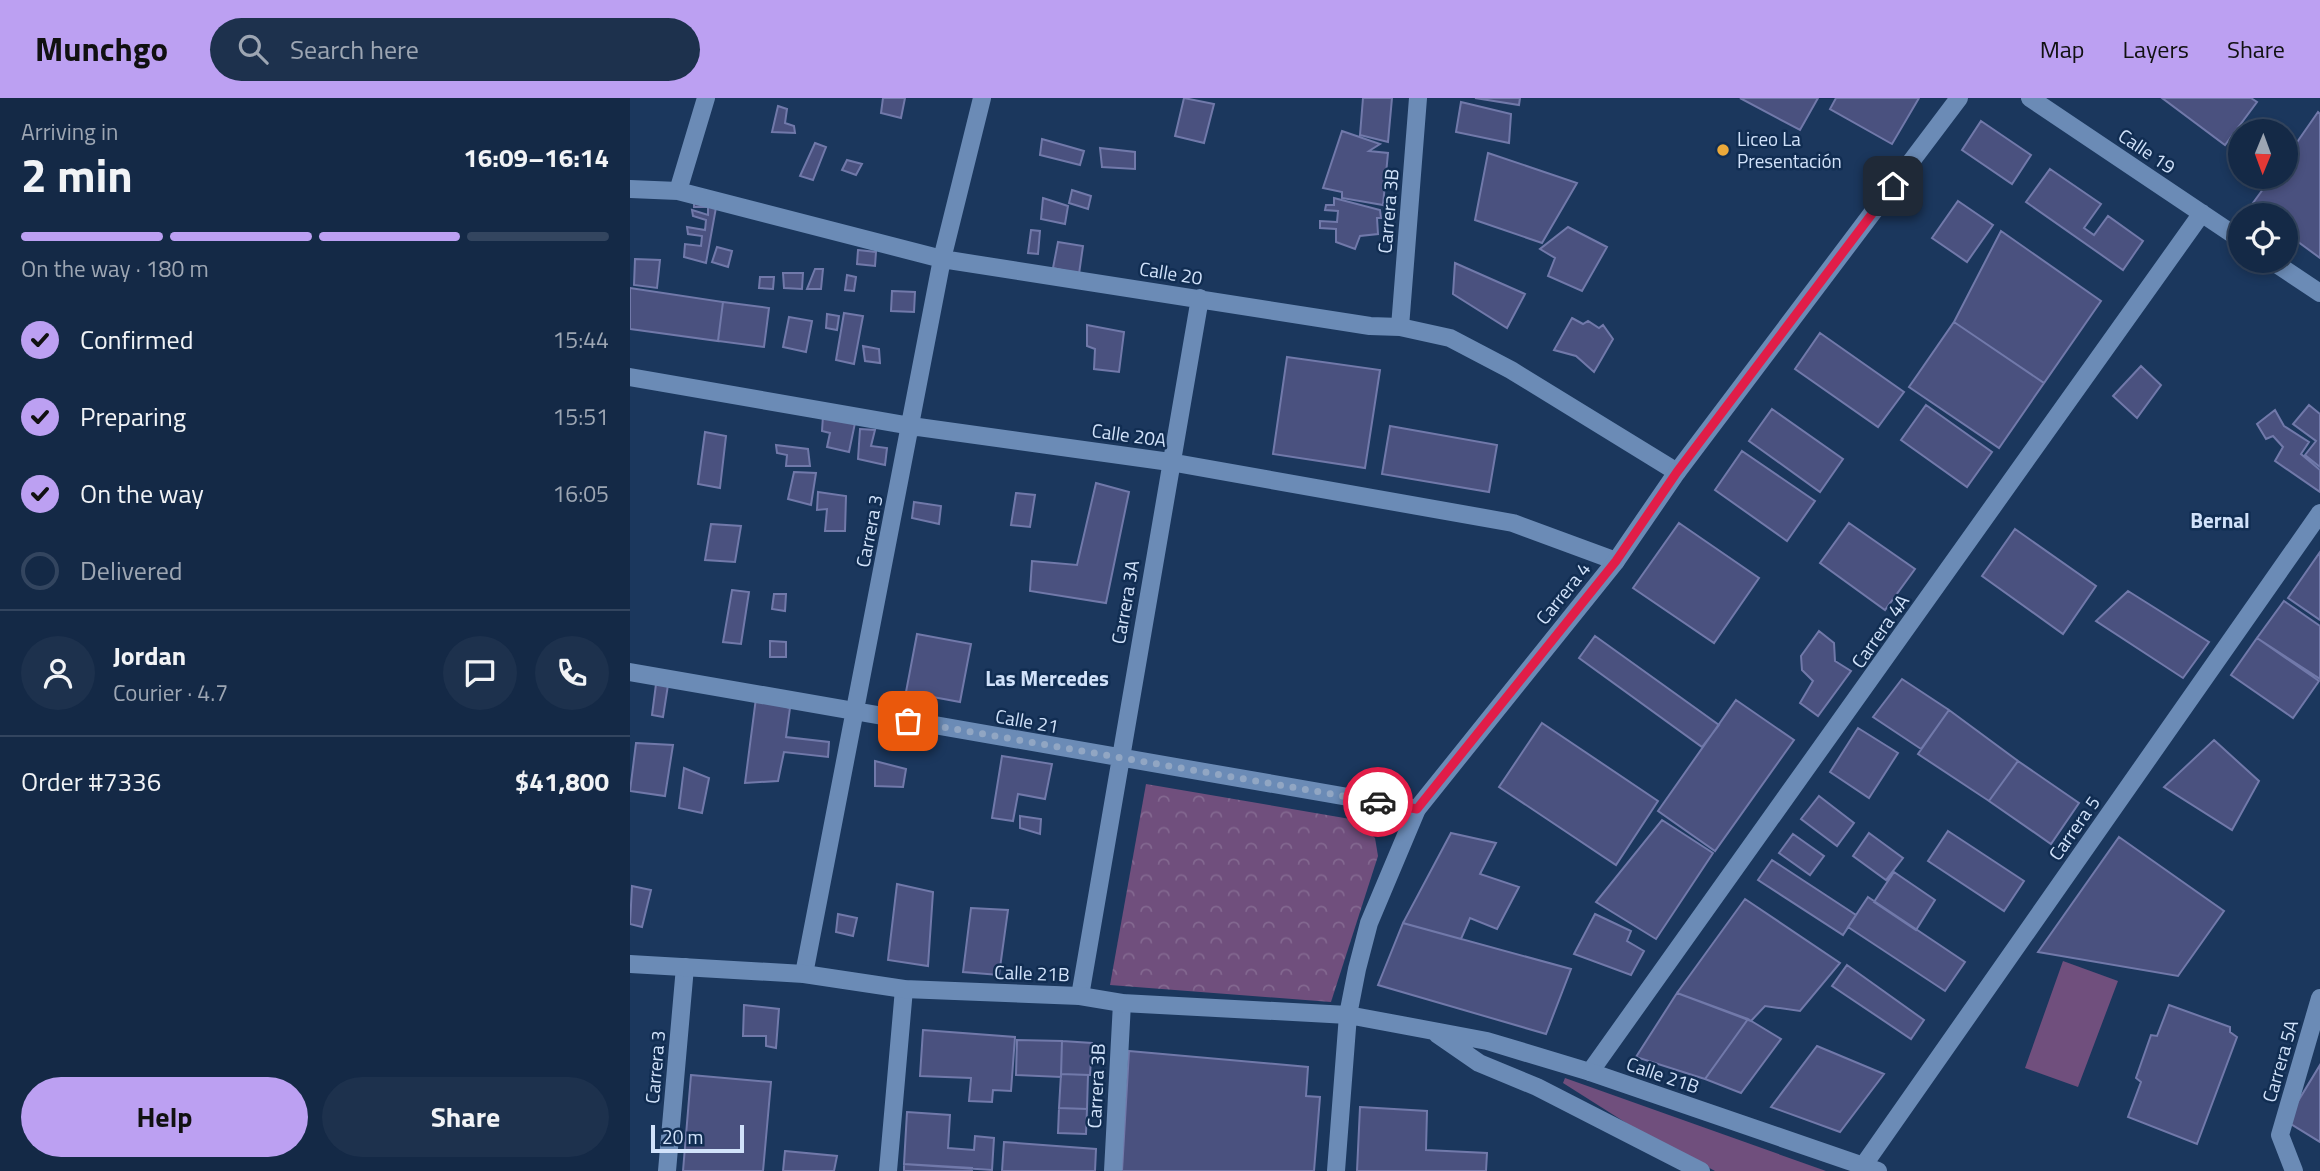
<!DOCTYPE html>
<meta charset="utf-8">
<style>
body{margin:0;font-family:"Titillium Web",sans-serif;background:#1d314d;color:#f1f3f6;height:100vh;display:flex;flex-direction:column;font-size:26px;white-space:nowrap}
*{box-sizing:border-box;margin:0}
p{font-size:23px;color:#9da6b3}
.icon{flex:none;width:38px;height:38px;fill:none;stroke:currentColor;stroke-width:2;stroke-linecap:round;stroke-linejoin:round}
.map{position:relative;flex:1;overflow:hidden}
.drawer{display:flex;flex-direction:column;background:#142946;width:630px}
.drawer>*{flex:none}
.needle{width:46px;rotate:181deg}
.buttons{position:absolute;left:1598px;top:21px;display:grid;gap:14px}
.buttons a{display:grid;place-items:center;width:70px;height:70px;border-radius:50%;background:#142946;box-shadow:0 4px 10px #0003,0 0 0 2px #33455f;font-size:35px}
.scale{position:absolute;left:21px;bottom:18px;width:93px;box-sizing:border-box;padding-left:7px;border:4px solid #d1e2fa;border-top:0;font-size:19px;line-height:24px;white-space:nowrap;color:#d1e2fa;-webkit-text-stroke:5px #112d52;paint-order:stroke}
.pin{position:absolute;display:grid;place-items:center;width:60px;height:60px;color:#fff;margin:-30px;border-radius:14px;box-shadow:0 4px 10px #0006}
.courier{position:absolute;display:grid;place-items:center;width:70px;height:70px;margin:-35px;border:5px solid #e11d48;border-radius:50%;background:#fff;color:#222;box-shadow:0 2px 9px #0007}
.head em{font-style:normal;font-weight:700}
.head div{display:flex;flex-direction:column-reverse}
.head{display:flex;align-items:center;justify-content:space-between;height:119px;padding:0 21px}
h1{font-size:46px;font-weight:700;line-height:52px}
.bar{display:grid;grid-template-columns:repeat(4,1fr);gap:10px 7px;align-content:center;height:84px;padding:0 21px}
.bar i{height:9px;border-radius:5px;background:#33455f}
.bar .on{background:#bca0f2}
.bar p{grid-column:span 4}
.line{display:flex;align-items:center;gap:18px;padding:0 21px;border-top:2px solid #33455f}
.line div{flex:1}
.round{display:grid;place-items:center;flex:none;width:74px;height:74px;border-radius:37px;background:#1d314d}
ol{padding:0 21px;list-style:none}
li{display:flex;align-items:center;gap:21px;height:77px}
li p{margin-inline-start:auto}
li .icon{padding:7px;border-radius:50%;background:#bca0f2;color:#111;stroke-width:4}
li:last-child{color:#9da6b3}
li i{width:38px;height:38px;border:4px solid #33455f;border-radius:50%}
.primary-button{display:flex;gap:14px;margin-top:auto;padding:14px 21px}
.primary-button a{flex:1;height:80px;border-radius:42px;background:#bca0f2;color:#111;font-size:28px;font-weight:700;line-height:80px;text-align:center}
.primary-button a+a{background:#1d314d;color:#f1f3f6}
header{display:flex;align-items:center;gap:42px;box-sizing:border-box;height:98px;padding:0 35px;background:#bca0f2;color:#111}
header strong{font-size:33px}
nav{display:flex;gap:38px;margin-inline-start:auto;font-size:24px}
.search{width:490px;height:63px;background:#1d314d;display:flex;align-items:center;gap:18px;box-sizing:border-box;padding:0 24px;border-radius:38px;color:#9da6b3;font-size:26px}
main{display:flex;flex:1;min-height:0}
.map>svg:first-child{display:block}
.green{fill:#704f7d}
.forest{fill:url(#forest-crowns)}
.building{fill:#4a517f;stroke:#7179aa;stroke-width:2}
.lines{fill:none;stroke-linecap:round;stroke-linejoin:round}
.minor{stroke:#6b8bb6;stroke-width:18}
.tertiary{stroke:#6b8bb6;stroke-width:18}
.done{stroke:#91a6c3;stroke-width:7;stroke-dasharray:0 12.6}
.route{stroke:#e11d48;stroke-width:9}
.poi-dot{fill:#eba93a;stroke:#112d52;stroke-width:2.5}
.labels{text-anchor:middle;stroke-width:5;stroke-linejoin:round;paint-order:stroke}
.poi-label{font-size:19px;fill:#d1e2fa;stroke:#112d52;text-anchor:start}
.street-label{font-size:19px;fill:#d1e2fa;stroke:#112d52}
.neighbourhood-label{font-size:21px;font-weight:bold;fill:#d1e2fa;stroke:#112d52}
</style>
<header>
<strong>Munchgo</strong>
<div class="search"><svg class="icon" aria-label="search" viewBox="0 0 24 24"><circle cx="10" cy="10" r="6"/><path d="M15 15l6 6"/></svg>Search here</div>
<nav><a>Map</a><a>Layers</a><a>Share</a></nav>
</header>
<main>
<section class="drawer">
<div class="head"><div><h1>2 min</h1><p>Arriving in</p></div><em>16:09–16:14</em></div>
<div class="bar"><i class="on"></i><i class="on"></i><i class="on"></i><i></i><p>On the way · 180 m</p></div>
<ol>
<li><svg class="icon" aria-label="check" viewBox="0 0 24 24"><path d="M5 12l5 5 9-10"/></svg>Confirmed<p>15:44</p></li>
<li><svg class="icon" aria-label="check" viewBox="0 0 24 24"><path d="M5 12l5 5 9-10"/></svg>Preparing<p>15:51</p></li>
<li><svg class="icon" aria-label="check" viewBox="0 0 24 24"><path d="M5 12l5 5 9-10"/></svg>On the way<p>16:05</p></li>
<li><i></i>Delivered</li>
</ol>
<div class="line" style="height:126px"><a class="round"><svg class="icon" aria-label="person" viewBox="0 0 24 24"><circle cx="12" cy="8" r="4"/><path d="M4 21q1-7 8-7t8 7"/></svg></a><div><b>Jordan</b><p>Courier · 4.7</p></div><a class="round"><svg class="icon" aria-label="chat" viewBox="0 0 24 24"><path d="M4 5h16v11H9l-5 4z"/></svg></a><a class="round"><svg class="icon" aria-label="phone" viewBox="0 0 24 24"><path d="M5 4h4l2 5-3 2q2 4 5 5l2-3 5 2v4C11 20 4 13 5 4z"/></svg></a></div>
<div class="line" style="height:91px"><div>Order #7336</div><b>$41,800</b></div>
<div class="primary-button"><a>Help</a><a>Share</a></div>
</section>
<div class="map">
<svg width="1690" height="1073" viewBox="0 0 1690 1073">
<defs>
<pattern id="forest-crowns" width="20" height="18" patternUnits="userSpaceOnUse" patternTransform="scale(1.75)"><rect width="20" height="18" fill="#704f7d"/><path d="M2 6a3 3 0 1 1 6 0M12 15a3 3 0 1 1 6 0" fill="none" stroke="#836890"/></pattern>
</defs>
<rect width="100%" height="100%" fill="#1b375d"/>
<!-- green -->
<path class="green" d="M1433 863 1488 883 1448 989 1395 970Z
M935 980 1196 1073H1085L1001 1028 933 985Z"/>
<!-- forest -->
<path class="forest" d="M516 686 726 722 745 740 748 758 701 904 480 887Z"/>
<!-- building -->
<path class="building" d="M253 0H275L271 20 251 15Z
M554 0 584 6 574 45 545 38Z
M733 0H762L758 44 730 37Z
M845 0H890L889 7Z
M1110 0H1188L1170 32Z
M1206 0H1289L1262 46 1200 11Z
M1532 0H1621L1627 4 1595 47Z
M831 4 881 16 879 45 826 34Z
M148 8 157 11 155 25 164 28 165 35 142 34Z
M1688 14 1690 16V160L1656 135V117H1631L1620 109 1642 79H1656V60Z
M1351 23 1401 57 1382 86 1332 52Z
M712 33 750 46 739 53 758 55 753 107 712 100V94L693 90Z
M412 41 454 53 450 67 410 57Z
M185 45 196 49 183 82 170 78Z
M470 50 505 54V71L472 69Z
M858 55 947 85 912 145 845 122Z
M217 62 232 66 226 77 212 72Z
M1420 71 1471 106 1454 130 1464 137 1478 118 1513 143 1493 172 1396 104Z
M442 92 461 98 458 111 439 105Z
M413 100 438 108 435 126 411 121Z
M704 100 750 112 751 120H747L748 136 730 138 725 151 706 144V131L690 130V123L707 124 708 113 695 112 696 107H704Z
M64 103 87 104 76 165 54 159 55 146 71 148 72 138 58 136 57 129 75 132 76 122 63 118 62 112 78 117V109H64Z
M1328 103 1363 127 1337 164 1302 140Z
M938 129 977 149 952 193 918 178 925 160 910 151Z
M401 132 410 133 408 156 398 155Z
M1371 133 1471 203 1414 285 1324 224Z
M428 144 453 148 449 176 423 170Z
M87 149 102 153 98 169 82 164Z
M228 152 246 154 245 168 227 166Z
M5 161 30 162 27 190 4 187Z
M825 165 895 196 877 230 823 196Z
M185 171H193L191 191H177Z
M153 175H173L172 191 154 190Z
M217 177 226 179 224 193 215 192Z
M130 179H144L143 191 129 190Z
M0 190 93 204 88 243 0 231Z
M262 193 285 194 284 214 261 213Z
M93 204 139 210 134 249 88 243Z
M214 215 233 218 224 266 206 262Z
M197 216 209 218 207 232 196 230Z
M159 219 182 223 176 254 153 249Z
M942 220 953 226 958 223 969 230 973 227 983 241 964 274 946 258 924 252Z
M1324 224 1414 285 1369 350 1279 289Z
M457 227 494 234 489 274 464 271 465 251 457 248Z
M1190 235 1274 294 1248 329 1165 271Z
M233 248 249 251 250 265 235 263Z
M657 259 750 272 735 370 643 356Z
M1511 268 1531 287 1507 320 1483 298Z
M1296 307 1362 354 1337 389 1271 342Z
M1679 307 1690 316V369L1675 357 1686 343 1663 326Z
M1142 311 1213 361 1190 394 1119 343Z
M1645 312 1654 328 1679 344 1671 356 1690 372V394L1645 363 1653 349 1643 338 1636 341 1627 326Z
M193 318 225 325 219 354 197 349 200 335 192 333Z
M760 328 867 347 859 394 752 376Z
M230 331 245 332 241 348 257 350 255 367 228 361Z
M75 334 96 338 90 390 68 386Z
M146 347 178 351 180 368H156L157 357 147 355Z
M1112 353 1185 403 1157 443 1085 392Z
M164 374 186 375 181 407 158 401Z
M466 385 499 394 476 505 400 493 402 463 447 467Z
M188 394 216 398 215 433H195L197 411 187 412Z
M386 395 405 397 400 429 381 427Z
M284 404 311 408 309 426 282 420Z
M1049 425 1129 480 1084 545 1003 490Z
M1219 425 1285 471 1255 512 1190 465Z
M81 426 111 428 105 464 75 462Z
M1385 431 1466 488 1433 536 1352 478Z
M1690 454V522L1658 500Z
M102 492 119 494 111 546 93 544Z
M1498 493 1579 544 1553 580 1466 523Z
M144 496H156L155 513 142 511Z
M1654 503 1690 528V581L1627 540Z
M1189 533 1204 545 1205 563 1221 573 1188 618 1170 605 1183 583 1172 572 1171 558Z
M287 536 341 546 330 604 276 594Z
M965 538 1089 627 1072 649 949 560Z
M1627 540 1689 583 1663 620 1601 577Z
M140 543 156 544V559H140Z
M1272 581 1319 612 1291 651 1243 619Z
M26 586 38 587 33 619 22 617Z
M126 600 160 610 156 639 199 644 198 659 154 654 148 683 115 685Z
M1106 602 1164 642 1085 753 1028 713Z
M1319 612 1388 663 1359 703 1288 656Z
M912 625 1028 703 986 767 869 689Z
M1228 630 1268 655 1239 700 1200 674Z
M1584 642 1629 683 1602 732 1534 689Z
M6 645 43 647 35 698 0 693Z
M372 658 422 666 415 701 388 696 383 723 362 720Z
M245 663 276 671 273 689 245 688Z
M1388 663 1449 705 1421 746 1359 703Z
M54 670 79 680 72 715 49 710Z
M1189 698 1224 725 1207 748 1171 721Z
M390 718 411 721 410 736 390 730Z
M1032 722 1083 755 1026 841 966 804Z
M1318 733 1394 783 1374 813 1298 763Z
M821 735 866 745 850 776 889 789 867 831 840 820 831 841 773 825Z
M1239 735 1273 760 1256 782 1223 758Z
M1163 736 1194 758 1180 777 1149 755Z
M1489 739 1594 813 1548 878 1408 854Z
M1142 762 1226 817 1213 837 1128 782Z
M1264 774 1305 802 1286 832 1244 804Z
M267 786 303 794 298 868 258 862Z
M2 788 21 792 12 829 0 826Z
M1238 799 1335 864 1315 893 1218 829Z
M1115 801 1210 865 1170 913 1135 908 1121 923 1047 895Z
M341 810 378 812 369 877 333 874Z
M208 816 227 820 223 838 206 834Z
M965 816 1001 833 997 843 1014 853 1001 877 944 856Z
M773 825 941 871 916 936 748 887Z
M1217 867 1294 922 1281 941 1202 888Z
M1047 895 1118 921 1075 981 1006 959Z
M114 907 149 911 146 950 136 948V938H113Z
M1539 907 1600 929V934L1607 939 1567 1046 1498 1019 1511 984 1506 980 1521 937 1527 938Z
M1118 921 1151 941 1111 995 1075 981Z
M293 932 385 939 381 993 363 992 362 1004 339 1003 341 980 290 978Z
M387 942 432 943 431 979 386 977Z
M432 943 462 945 460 977 431 976Z
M1187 948 1254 976 1210 1034 1141 1009Z
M499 953 678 969 676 998 690 999 684 1073H492Z
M1690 967V1044L1656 1023Z
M431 976 458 977 457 1011 429 1010Z
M61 977 141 984 133 1073H53Z
M730 1009 797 1013 796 1052 857 1055 856 1073H727Z
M429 1010 457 1011 456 1036 428 1035Z
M277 1014 320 1017 318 1050 344 1052 345 1038 364 1040 362 1072 274 1066Z
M374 1044 466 1051 465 1073H372Z
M155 1053 207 1058 204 1073H153Z
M274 1066 342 1070V1073H274Z"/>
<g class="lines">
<!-- minor -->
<path class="minor" d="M1400 0 1610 141
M0 91 48 93 312 161 740 228 770 229 820 240 881 272 1047 374
M48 93 76 0
M1642 163 1690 195
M770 229 788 0
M0 279 281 328 540 364 883 425 986 463
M0 574 787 711
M174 876 312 161 352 0
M450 898 570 200
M960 974 1572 115
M1233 1068 1690 415
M37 1073 55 869
M258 1073 274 891
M483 1073 492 905
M1664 1073 1650 1037 1690 900"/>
<!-- tertiary -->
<path class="tertiary" d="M0 866 174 876 274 891 450 898 492 905 718 917 857 943 960 974 1248 1073
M807 936 849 965 907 989 1071 1073
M706 1073 718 917 727 871 739 825 787 711 986 463 1047 374 1329 0"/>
</g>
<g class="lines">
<!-- done -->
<path class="done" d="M278 623 748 704"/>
<!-- route -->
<path class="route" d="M748 704 787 711 986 463 1047 374 1263 88"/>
</g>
<!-- markers -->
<circle class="poi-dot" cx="1093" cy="52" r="7"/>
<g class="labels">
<!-- poi labels -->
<g class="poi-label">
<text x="1107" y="48">Liceo La<tspan x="1107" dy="22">Presentación</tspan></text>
</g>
<!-- street labels -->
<g class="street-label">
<text transform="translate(1517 53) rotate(34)" y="7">Calle 19</text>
<text transform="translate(758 113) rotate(-85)" y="7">Carrera 3B</text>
<text transform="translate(541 175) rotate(9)" y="7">Calle 20</text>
<text transform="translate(499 337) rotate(8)" y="7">Calle 20A</text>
<text transform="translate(239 433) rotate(-79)" y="7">Carrera 3</text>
<text transform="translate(933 495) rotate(-51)" y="7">Carrera 4</text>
<text transform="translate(495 504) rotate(-80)" y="7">Carrera 3A</text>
<text transform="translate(1250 533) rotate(-55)" y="7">Carrera 4A</text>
<text transform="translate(397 623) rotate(10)" y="7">Calle 21</text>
<text transform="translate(1444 730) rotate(-55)" y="7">Carrera 5</text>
<text transform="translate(402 875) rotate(2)" y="7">Calle 21B</text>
<text transform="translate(1650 963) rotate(-74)" y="7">Carrera 5A</text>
<text transform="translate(25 969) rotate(-85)" y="7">Carrera 3</text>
<text transform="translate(1033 977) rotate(19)" y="7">Calle 21B</text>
<text transform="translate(466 988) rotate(-87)" y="7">Carrera 3B</text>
</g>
<!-- neighbourhood labels -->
<g class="neighbourhood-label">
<text x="1590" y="430">Bernal</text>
<text x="417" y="588">Las Mercedes</text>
</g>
</g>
</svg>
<div class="buttons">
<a><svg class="needle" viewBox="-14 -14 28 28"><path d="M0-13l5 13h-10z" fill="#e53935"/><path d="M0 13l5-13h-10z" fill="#9da6b3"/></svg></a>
<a><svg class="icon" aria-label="locate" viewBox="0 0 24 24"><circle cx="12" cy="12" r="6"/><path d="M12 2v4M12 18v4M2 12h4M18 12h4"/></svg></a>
</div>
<div class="scale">20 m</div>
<div class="pin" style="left:278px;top:623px;background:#ea580c"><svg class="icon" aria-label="bag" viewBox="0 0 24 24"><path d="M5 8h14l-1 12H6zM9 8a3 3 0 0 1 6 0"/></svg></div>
<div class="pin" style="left:1263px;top:88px;background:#1f2937"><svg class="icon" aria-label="home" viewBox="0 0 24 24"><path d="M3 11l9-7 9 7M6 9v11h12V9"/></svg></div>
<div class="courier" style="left:748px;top:704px"><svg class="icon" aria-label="car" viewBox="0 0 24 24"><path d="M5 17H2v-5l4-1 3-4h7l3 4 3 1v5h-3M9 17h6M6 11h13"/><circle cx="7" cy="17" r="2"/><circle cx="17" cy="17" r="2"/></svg></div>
</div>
</main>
